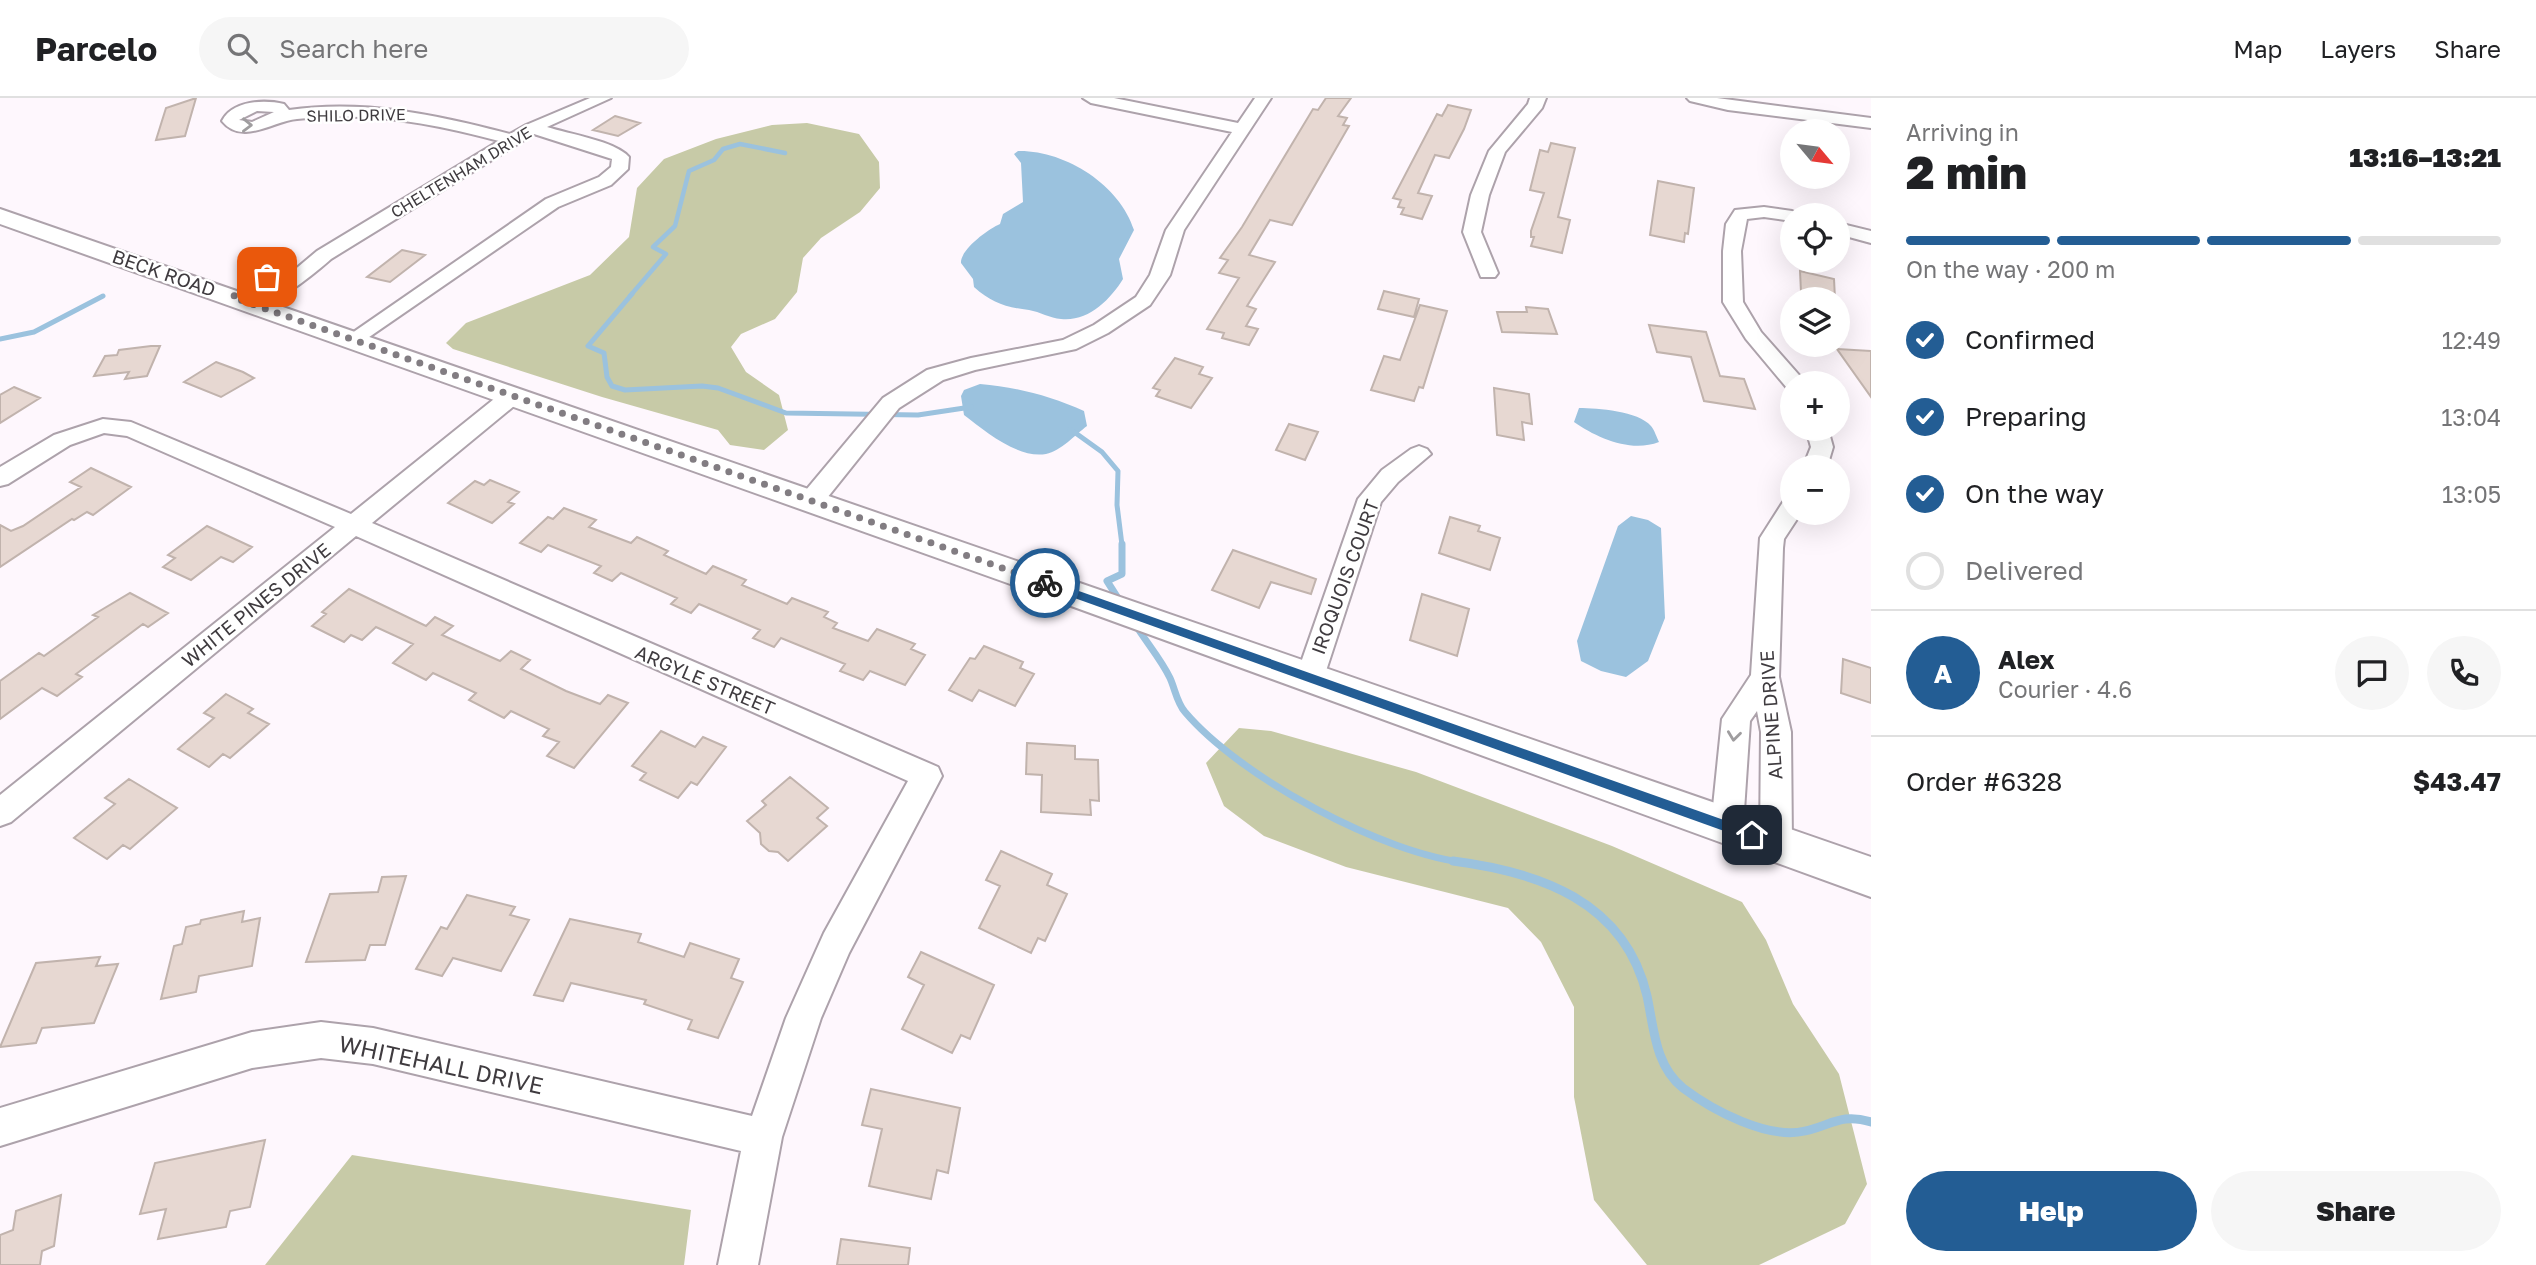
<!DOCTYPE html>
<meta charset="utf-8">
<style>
body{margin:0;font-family:"Golos Text",sans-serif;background:#f6f6f6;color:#202124;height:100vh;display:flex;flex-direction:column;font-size:26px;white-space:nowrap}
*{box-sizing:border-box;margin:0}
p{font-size:23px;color:#757577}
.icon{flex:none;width:38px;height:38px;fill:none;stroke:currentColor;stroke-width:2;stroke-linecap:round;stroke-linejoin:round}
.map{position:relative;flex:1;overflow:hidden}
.details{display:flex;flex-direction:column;background:#fff;width:665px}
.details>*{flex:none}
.needle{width:46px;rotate:119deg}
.buttons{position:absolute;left:1780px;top:21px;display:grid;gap:14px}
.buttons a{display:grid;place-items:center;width:70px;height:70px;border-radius:50%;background:#fff;box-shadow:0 7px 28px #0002;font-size:35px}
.pin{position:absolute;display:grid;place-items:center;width:60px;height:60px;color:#fff;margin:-30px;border-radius:14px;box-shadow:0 4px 10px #0006}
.courier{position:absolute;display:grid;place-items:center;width:70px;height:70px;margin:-35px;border:5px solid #235d94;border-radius:50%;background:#fff;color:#222;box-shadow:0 2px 9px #0007}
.head em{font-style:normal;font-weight:800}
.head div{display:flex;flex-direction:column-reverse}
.head{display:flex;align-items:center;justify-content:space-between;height:119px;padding:0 35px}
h1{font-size:46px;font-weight:800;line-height:52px}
.bar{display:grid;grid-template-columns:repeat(4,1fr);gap:10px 7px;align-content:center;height:84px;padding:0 35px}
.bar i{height:9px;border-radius:5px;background:#e0e0e0}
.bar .current{background:#235d94}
.bar p{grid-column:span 4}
.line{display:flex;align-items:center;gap:18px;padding:0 35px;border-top:2px solid #e0e0e0}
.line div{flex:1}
.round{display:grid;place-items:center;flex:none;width:74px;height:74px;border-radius:37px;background:#f6f6f6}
ol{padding:0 35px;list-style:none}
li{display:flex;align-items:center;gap:21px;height:77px}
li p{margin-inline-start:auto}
li .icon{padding:7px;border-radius:50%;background:#235d94;color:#fff;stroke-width:4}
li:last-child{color:#757577}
li i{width:38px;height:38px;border:4px solid #e0e0e0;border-radius:50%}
.action{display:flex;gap:14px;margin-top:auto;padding:14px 35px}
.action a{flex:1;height:80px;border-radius:42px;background:#235d94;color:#fff;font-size:28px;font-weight:800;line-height:80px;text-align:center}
.action a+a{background:#f6f6f6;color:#202124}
header{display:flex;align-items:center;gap:42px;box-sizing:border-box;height:98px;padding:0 35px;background:#fff;border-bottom:2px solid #e0e0e0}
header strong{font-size:33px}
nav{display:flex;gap:38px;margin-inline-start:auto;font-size:24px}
.search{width:490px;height:63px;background:#f6f6f6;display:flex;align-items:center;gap:18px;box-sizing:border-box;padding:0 24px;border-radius:38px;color:#757577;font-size:26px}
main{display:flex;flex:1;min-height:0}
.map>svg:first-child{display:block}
.green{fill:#c7caa7}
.water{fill:#9bc2de}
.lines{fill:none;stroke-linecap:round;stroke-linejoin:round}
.stream-far3{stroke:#9bc2de;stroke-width:4.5}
.stream-far2{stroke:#9bc2de;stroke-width:5}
.stream-far1{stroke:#9bc2de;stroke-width:7}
.stream{stroke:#9bc2de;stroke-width:9}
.building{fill:#e7d8d2;stroke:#c1b3ad;stroke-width:2}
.street-casing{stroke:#ada2ab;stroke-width:4}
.secondary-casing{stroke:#ada2ab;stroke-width:4}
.street{fill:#fff;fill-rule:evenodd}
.secondary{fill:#fff;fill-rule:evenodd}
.oneway{stroke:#9f9d9f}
.route{fill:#235d94}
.done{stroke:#827d82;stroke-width:7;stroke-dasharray:0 12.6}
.labels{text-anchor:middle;stroke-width:5;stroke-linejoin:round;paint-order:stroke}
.far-street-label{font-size:16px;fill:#3f3b3f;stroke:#fff}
.street-label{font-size:19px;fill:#3f3b3f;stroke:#fff}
.near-street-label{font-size:23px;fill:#3f3b3f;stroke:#fff}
</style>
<header>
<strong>Parcelo</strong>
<div class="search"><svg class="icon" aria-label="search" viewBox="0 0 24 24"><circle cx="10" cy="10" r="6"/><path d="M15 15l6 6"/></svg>Search here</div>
<nav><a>Map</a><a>Layers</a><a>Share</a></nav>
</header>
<main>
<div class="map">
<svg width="1871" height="1167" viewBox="0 0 1871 1167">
<rect width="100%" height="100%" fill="#fef7fd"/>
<!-- green -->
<path class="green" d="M807 25 859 36 879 64 880 90 860 114 821 140 803 160 797 194 775 221 741 236 731 249 746 274 779 297 788 332 764 352 730 347 718 332 602 299 453 251 446 245 466 225 590 177 629 139 637 90 664 61 716 41 772 27Z
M1239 630 1271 633 1416 674 1612 748 1742 804 1766 842 1793 906 1839 976 1867 1086 1845 1126 1759 1167H1647L1594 1102 1574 999V909L1541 844 1508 810 1346 769 1264 738 1224 708 1206 665Z
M352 1057 691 1112 684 1167H265Z"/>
<!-- water -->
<path class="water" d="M1018 53C1065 52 1120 87 1134 132L1119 161 1123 181C1110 202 1088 224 1061 221 1050 220 1040 214 1029 212 1005 209 992 205 974 189L973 181 961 165C960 152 988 131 1000 126L1003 116 1023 104 1021 65 1014 56Z
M980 286C1017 289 1050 298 1084 313L1087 328C1076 336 1061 353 1046 356 1018 361 985 333 964 317L961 298 964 292Z
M1579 310C1598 310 1638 313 1651 328 1654 331 1657 340 1659 344 1631 355 1597 340 1574 324Z
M1631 418 1648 422 1661 430 1665 520 1648 563 1626 579 1601 573 1581 563 1577 543 1618 428Z"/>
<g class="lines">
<!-- stream-far3 -->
<path class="stream-far3" d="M630 198 666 156 653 149 675 128 689 73 714 62 723 51 740 46 785 55"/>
<!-- stream-far2 -->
<path class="stream-far2" d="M632 196 588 248 604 255 607 279 612 288 625 292 702 288 718 290 786 315 918 317 971 309
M0 241 34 234 103 198
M1070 331 1102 354 1118 373 1117 407 1122 447"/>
<!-- stream-far1 -->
<path class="stream-far1" d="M1121 505 1107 483 1122 476V446
M1135 526C1146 544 1161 561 1170 580 1175 591 1177 605 1185 614 1240 679 1384 757 1469 765"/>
<!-- stream -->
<path class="stream" d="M1453 763C1539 774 1625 803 1647 898 1654 930 1655 968 1683 990 1712 1012 1768 1042 1805 1033 1832 1027 1841 1015 1871 1024"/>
</g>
<!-- building -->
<path class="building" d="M196 0 185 38 156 42 166 10Z
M1326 0H1351L1338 18 1347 20 1343 27 1349 28 1292 127 1270 122 1249 157 1275 164 1247 208 1256 211 1246 228 1258 231 1249 247 1222 240 1224 235 1207 231 1239 180 1219 175 1228 162 1220 160 1242 129 1313 11 1318 12Z
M1448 7 1471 12 1464 31 1449 60 1435 57 1418 95 1432 98 1422 121 1401 116 1404 110 1398 109 1401 102 1393 100 1437 16 1442 18Z
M615 18 640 25 618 38 593 32Z
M1551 45 1575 50 1558 119 1570 122 1562 155 1531 148 1534 139H1531V133L1544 95 1530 92 1540 52 1548 54Z
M1658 83 1694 90 1688 136 1685 135 1684 144 1650 137Z
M402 152 425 157 390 184 367 179Z
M1800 173 1834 181 1835 201 1801 194Z
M1384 193 1419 201 1414 219 1378 211Z
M1420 207 1447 213 1423 290 1419 289 1414 303 1371 292 1384 258 1400 262Z
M1526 209 1548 211 1557 236 1502 234 1497 214H1527Z
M1649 227 1706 234 1720 278 1744 281 1755 311 1704 303 1691 259 1657 254Z
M151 248H160L147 278 125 281 129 274 94 278 105 258 117 257 119 252Z
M1837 251 1871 253V299Z
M1175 260 1203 269 1199 276 1212 280 1191 310 1156 298 1160 292 1153 290Z
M216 264 243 274 254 280 221 299 184 284Z
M14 289 40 300 0 325V297Z
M1494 290 1529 296 1532 326 1522 324 1524 342 1497 337Z
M1289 326 1318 334 1305 362 1276 352Z
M91 370 131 389 93 417 87 414 74 422 72 421 0 469V427L11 433 23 428 81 389 70 384Z
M490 382 519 394 508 404 514 406 492 425 448 405 475 383 484 387Z
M564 410 596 422 589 429 631 445 637 439 668 453 664 457 706 476 713 468 746 482 742 487 787 506 792 500 828 514 824 519 837 525 833 530 868 543 877 531 915 546 911 551 925 557 905 587 870 573 863 582 840 573 845 566 781 540 774 549 753 540 760 532 699 506 691 515 671 506 677 500 621 475 612 483 594 475 601 468 548 447 541 454 520 445 548 419 553 421Z
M1450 419 1480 428 1478 433 1500 440 1490 472 1439 455Z
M207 428 252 449 233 464 221 459 191 482 163 469 175 460 168 457Z
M1233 452 1316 481 1311 496 1271 484 1259 510 1212 492Z
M349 491 426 528 435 519 453 528 442 537 500 563 511 553 530 562 521 571 566 593 600 606 608 597 628 605 574 670 547 658 559 644 543 638 549 631 511 613 504 620 469 602 476 595 433 575 426 582 393 565 413 546 376 529 362 542 351 537 344 544 312 528 326 516 322 514Z
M130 495 168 515 148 529 143 526 76 576 82 579 57 598 42 590 0 621V583L39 555 44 558 98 519 93 517Z
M1422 496 1469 511 1457 558 1410 542Z
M984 548 1023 564 1020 570 1034 576 1015 608 979 592 972 603 949 592 970 560 975 561Z
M1843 561 1871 570V605L1841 595Z
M226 596 253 611 248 615 269 626 230 660 223 656 209 669 178 651 214 620 204 615Z
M661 633 695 649 703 639 726 649 697 687 691 684 678 700 640 682 646 675 632 668Z
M1027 645 1075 648V661L1098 662 1099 703 1090 702 1091 717 1041 714 1042 677 1026 676Z
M790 679 828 710 817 720 827 728 788 763 778 754 769 753 761 746 760 735 747 723 766 707 762 703Z
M129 681 177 710 130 751 123 747 107 761 74 740 115 706 105 700Z
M1001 753 1052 776 1047 787 1067 796 1045 843 1038 840 1031 855 979 830 1000 788 986 782Z
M406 778 385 847H370L365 862 306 864 330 796 378 794 382 779Z
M467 797 515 809 510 817 529 822 501 873 453 860 442 878 416 871 441 829 447 831Z
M244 813 242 824 260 820 252 868 199 878 196 894 161 901 174 848 182 846 186 829 200 826 201 822Z
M570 821 641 836 638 844 684 859 690 845 739 861 731 880 743 884 718 940 688 931 692 922 644 906 646 902 571 885 563 903 534 897Z
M921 854 994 887 970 941 961 937 952 955 902 931 924 887 908 879Z
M100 859 96 868 118 866 94 925 42 930 36 945 0 949 36 865Z
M871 991 960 1010 948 1075 937 1072 931 1101 869 1088 882 1031 862 1027Z
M265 1042 250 1109 230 1113 226 1129 158 1141 166 1111 140 1116 155 1065Z
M61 1097 54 1148 42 1153 40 1167H0V1137L13 1132 16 1113Z
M841 1141 910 1150 908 1167H837Z"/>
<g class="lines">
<!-- street casing -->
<g class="street-casing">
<path id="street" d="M590 0H611L547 29C569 36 615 43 629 59L628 71 611 87 558 109 359 246H345L342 242 546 101 599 79 611 69 612 61 534 36 331 161C314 176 266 216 244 210L241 206 292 174 317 153 499 43C432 25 366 13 297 21 273 23 242 48 222 23 232 3 263 1 284 6L289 12C364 1 438 17 510 36L526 27ZM257 13 274 14 252 24 239 22Z
M1083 0H1114L1238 25 1255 0H1271L1184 132 1170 177 1150 207 1108 235 1076 251 975 272 943 282 899 310 819 410 810 412 801 410 798 404 801 398 883 300 927 272 971 260 1063 242 1094 227 1136 199 1150 177 1166 132 1232 34 1091 5Z
M1530 0H1546L1542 10 1505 54 1489 97 1481 134 1498 175 1495 179H1481L1463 134 1471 97 1489 53 1528 6Z
M1687 0H1717L1871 20V30L1728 12 1690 3Z
M1764 109 1792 113 1801 117H1792V123L1764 119 1747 121 1741 153 1743 204 1761 234 1806 285H1792V291L1787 290 1746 241 1723 204V153L1726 126 1735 112Z
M1838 125 1871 133V145L1838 136Z
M512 291 520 293 523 298 520 303 372 425 938 669 942 678 849 855 821 920 782 1039 758 1167H718L741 1053 373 966 321 960 252 970 0 1048V1010L252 934 321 924 373 930 752 1018 786 920 824 835 908 683 356 438 11 724 0 728V697L335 429 127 338 104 335 70 347 8 386 0 388V369L54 337 103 321 131 324 351 416 504 293Z
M1806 331H1828L1833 349 1827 369H1803L1811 349Z
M1419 348 1427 351 1431 356 1398 384 1381 404 1324 579 1320 587 1310 590 1300 587 1296 579 1358 401 1382 372 1411 351Z
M1792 402V415H1801L1784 441 1783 450 1779 579 1791 634 1792 746 1787 756 1776 760 1765 756 1760 746 1761 634 1757 613 1750 623 1743 728 1738 738 1727 742 1716 738 1711 728 1722 621 1751 577 1760 440 1783 404Z"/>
</g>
<!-- secondary casing -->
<g class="secondary-casing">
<path id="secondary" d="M0 111 1871 759V799L1019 489 0 126Z"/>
</g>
<!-- street -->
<use href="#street" class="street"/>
<!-- secondary -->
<use href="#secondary" class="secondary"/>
</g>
<!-- one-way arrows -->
<defs><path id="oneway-chevron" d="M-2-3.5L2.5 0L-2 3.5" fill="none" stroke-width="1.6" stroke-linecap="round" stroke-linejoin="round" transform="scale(1.75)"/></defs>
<g class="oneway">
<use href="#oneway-chevron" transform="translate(247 27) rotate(1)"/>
<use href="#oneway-chevron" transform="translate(1734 638) rotate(97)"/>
</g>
<!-- route -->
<path class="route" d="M1045 481 1752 732 1758 737 1752 743 1041 488 1040 485Z"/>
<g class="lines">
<!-- done -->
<path class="done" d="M267 179 232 199 1045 485"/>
</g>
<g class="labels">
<!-- far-street labels -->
<g class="far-street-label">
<text transform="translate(356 17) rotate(-1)" y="6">SHILO DRIVE</text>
<text transform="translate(461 74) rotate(-31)" y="6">CHELTENHAM DRIVE</text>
</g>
<!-- street labels -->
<g class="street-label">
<text transform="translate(164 175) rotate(19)" y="7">BECK ROAD</text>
<text transform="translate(1345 479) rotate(-70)" y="7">IROQUOIS COURT</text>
<text transform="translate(256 507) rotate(-39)" y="7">WHITE PINES DRIVE</text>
<text transform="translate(705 582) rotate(23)" y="7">ARGYLE STREET</text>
<text transform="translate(1771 617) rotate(-94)" y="7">ALPINE DRIVE</text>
</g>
<!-- near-street labels -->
<g class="near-street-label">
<text transform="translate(441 967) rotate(12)" y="8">WHITEHALL DRIVE</text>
</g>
</g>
</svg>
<div class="buttons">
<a><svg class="needle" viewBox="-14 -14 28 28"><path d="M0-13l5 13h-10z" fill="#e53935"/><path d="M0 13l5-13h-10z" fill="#757577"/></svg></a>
<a><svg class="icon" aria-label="locate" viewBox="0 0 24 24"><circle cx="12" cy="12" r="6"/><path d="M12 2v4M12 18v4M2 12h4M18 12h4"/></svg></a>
<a><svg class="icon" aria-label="layers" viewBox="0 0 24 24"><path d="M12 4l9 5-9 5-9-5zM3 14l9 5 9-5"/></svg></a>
<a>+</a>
<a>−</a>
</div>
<div class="pin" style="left:267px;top:179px;background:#ea580c"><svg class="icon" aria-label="bag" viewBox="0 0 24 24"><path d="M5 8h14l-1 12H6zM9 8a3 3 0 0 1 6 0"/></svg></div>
<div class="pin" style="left:1752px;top:737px;background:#1f2937"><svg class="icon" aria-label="home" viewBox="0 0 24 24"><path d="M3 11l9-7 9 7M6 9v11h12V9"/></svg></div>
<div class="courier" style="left:1045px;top:485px"><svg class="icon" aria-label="bike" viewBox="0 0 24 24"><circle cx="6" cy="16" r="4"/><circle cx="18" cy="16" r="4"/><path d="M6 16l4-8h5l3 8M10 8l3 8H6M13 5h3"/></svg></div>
</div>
<section class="details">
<div class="head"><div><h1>2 min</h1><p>Arriving in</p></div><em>13:16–13:21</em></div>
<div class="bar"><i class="current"></i><i class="current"></i><i class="current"></i><i></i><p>On the way · 200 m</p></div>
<ol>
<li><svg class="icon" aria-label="check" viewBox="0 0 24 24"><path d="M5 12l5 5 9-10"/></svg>Confirmed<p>12:49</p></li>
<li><svg class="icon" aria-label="check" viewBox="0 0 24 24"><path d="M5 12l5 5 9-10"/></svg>Preparing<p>13:04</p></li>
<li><svg class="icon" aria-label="check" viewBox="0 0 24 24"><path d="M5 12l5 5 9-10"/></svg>On the way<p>13:05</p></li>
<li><i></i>Delivered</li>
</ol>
<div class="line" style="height:126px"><b class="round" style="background:#235d94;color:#fff">A</b><div><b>Alex</b><p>Courier · 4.6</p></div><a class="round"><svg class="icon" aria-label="chat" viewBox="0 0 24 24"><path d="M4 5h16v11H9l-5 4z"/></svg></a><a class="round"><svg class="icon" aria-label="phone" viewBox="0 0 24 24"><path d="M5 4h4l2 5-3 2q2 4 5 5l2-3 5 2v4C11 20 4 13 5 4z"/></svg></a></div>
<div class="line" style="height:91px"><div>Order #6328</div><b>$43.47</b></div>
<div class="action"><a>Help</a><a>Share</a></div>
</section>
</main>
